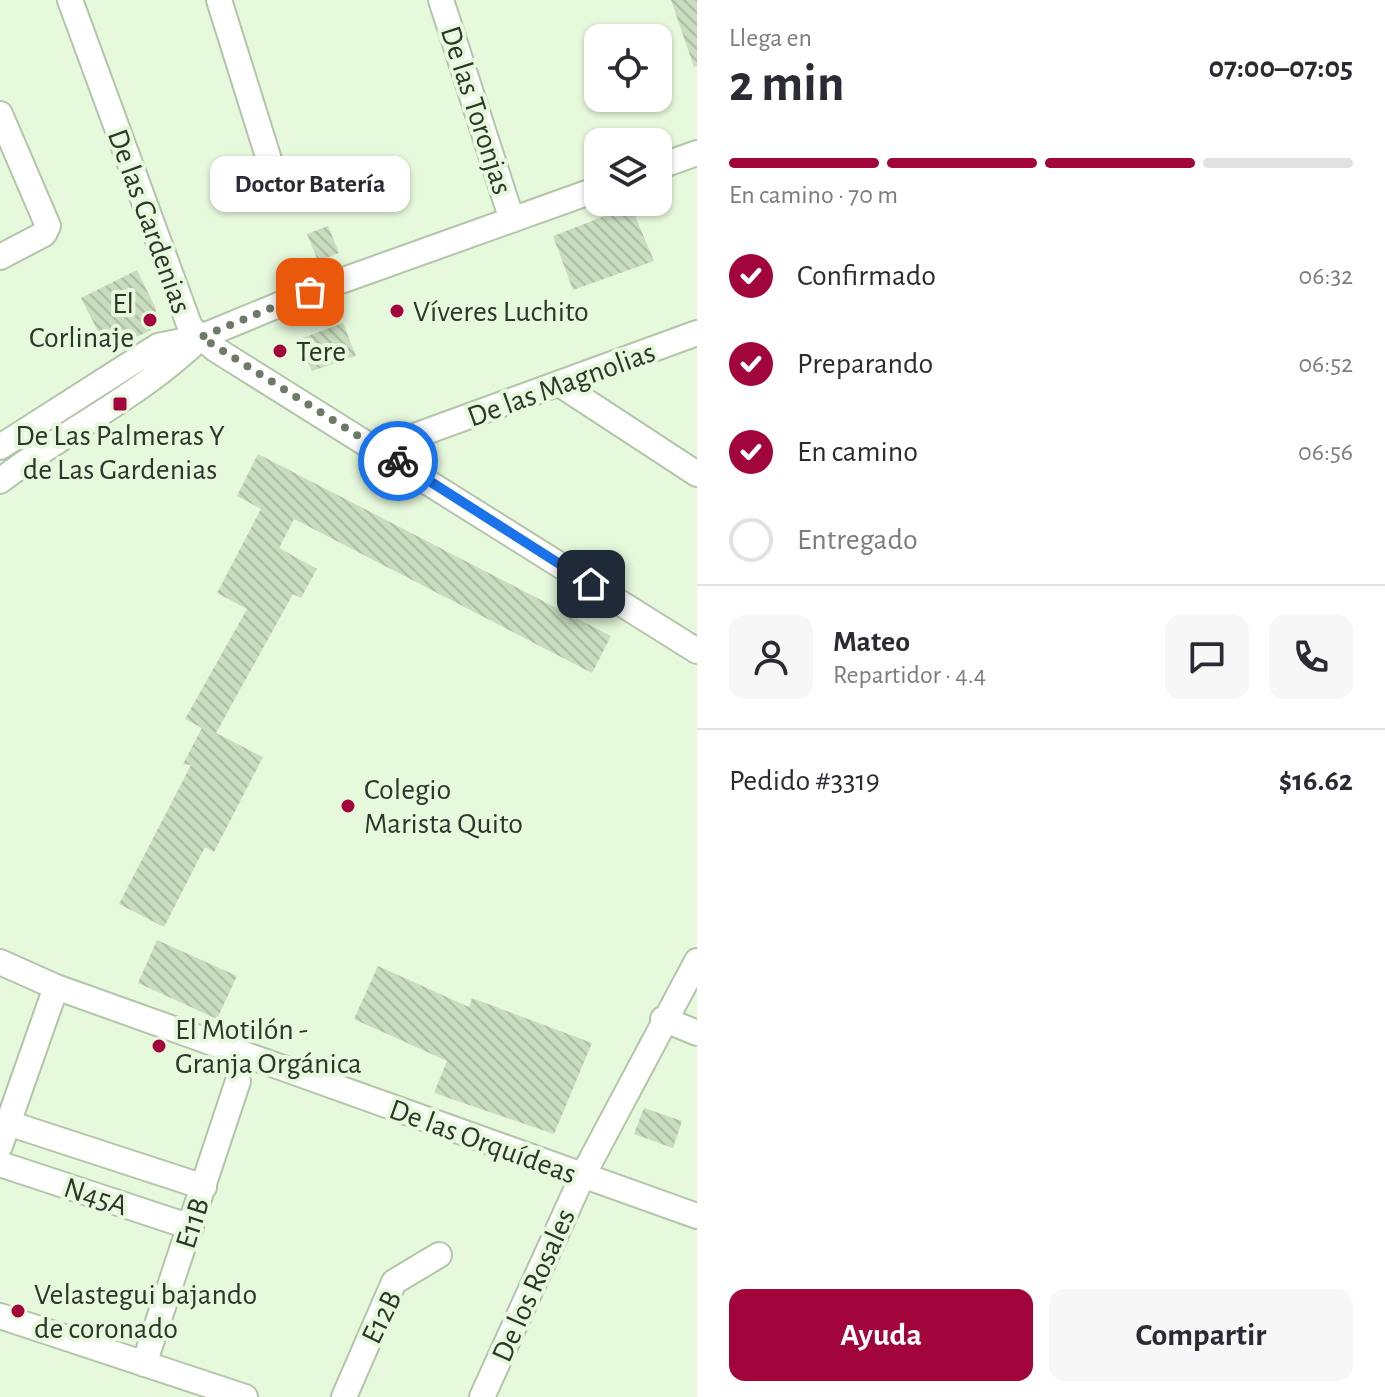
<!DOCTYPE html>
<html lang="es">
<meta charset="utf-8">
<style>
body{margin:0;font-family:"Alegreya Sans",sans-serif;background:#f7f7f7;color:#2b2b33;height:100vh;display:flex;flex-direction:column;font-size:30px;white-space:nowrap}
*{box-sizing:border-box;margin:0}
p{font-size:26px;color:#7c7c81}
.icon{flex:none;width:44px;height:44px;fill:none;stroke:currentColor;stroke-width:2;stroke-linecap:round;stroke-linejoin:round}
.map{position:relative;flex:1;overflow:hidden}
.side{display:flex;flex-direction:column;background:#fff;width:688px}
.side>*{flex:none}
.buttons{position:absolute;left:584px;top:24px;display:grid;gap:16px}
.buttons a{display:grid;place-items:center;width:88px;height:88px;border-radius:16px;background:#fff;box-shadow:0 2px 6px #0004;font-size:40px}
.pin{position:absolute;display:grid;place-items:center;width:68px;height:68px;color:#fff;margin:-34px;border-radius:16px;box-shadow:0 4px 12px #0006}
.courier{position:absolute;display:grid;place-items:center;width:80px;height:80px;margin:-40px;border:6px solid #1a73e8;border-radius:50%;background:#fff;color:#222;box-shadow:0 2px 10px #0007}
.bubble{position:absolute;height:56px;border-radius:16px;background:#fff;box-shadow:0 2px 6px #0004;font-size:26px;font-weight:700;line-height:56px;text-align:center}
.summary em{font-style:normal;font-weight:700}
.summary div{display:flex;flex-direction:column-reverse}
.summary{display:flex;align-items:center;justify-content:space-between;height:136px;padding:0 32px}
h1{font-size:52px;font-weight:700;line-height:60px}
.bar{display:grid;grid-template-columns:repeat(4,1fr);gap:12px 8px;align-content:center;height:96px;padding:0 32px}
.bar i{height:10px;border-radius:6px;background:#e1e1e2}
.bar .selected{background:#a2053c}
.bar p{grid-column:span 4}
.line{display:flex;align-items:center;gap:20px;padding:0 32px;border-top:2px solid #e1e1e2}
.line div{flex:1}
.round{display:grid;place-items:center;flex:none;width:84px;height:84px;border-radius:16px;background:#f7f7f7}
ol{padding:0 32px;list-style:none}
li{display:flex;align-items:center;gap:24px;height:88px}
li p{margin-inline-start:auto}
li .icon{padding:8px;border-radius:50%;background:#a2053c;color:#fff;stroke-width:4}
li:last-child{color:#7c7c81}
li i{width:44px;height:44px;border:4px solid #e1e1e2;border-radius:50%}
.primary-button{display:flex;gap:16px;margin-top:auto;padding:16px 32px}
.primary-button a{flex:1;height:92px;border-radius:16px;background:#a2053c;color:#fff;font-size:32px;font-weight:700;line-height:92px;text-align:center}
.primary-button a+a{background:#f7f7f7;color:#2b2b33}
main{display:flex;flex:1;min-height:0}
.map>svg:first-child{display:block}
.building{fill:url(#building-back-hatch)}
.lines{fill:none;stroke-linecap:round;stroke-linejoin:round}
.minor-casing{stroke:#b3c5a9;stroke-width:28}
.minor{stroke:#fff;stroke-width:24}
.done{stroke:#6e7a68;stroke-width:8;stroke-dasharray:0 14.4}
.route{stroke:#1a73e8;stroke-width:10}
.poi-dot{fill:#a2053c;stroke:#e6f9dc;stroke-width:3}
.labels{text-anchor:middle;stroke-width:8;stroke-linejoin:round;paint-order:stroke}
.street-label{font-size:30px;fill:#2e352a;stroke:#e6f9dc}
.poi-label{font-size:30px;fill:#2e352a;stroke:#e6f9dc;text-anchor:start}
</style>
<main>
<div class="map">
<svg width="697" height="1397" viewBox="0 0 697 1397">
<defs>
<pattern id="building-back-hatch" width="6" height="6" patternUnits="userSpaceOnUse" patternTransform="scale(2)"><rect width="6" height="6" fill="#c9dcc0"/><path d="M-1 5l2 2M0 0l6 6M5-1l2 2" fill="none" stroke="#adbda5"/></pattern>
</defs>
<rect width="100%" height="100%" fill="#e6f9dc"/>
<!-- building -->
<path class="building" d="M671 0H697V66L694 67Z
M631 206 654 261 573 290 553 236Z
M328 226 339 253 318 261 307 234Z
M137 270 156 309 155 321 151 330 108 351 81 298Z
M343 323 356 356 312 371 297 340Z
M258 454 611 636 592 673 294 519 279 548 317 569 301 598 293 594 216 733 263 757 214 852 205 847 164 927 119 904 191 765 183 764 202 728 185 719 247 609 217 593 261 509 237 496Z
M157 940 237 976 217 1019 138 983Z
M378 966 469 1007 472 998 592 1043 554 1134 434 1093 447 1061 354 1019Z
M644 1108 682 1121 673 1148 634 1134Z"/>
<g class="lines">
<!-- minor casing -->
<g class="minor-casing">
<path id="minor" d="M70 0 190 327 215 349 697 651
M219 0 271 166
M441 0 512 220
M0 114 48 226 44 234 0 257
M658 167 697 153
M561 385 697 474
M0 447 158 346 201 337 310 292 598 189
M379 449 697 333
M0 481C66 430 141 396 201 337
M0 962 56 987 697 1216
M663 1019 697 1033
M8 1123 204 1187
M0 1146 56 987
M0 1164 191 1227
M0 1316 245 1397
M144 1364 238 1081
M344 1397 394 1282 439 1255
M482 1397 582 1177 697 961"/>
</g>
<!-- minor -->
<use href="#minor" class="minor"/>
</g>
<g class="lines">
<!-- done -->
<path class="done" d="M310 292 201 337 398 461"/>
<!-- route -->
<path class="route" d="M398 461 591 584"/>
</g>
<!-- markers -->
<g class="poi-dot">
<circle cx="397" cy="311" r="8"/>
<circle cx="150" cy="320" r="8"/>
<circle cx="280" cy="351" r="8"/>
<rect x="112" y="396" width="16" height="16" rx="4"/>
<circle cx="348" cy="806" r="8"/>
<circle cx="159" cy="1046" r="8"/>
<circle cx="18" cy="1311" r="8"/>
</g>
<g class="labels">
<!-- street labels -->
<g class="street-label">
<text transform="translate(477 110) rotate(72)" y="10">De las Toronjas</text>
<text transform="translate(150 221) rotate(70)" y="10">De las Gardenias</text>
<text transform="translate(561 384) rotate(-20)" y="10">De las Magnolias</text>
<text transform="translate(483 1141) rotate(20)" y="10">De las Orquídeas</text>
<text transform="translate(96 1196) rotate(18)" y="10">N45A</text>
<text transform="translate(192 1223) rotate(-72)" y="10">E11B</text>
<text transform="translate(533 1285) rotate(-66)" y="10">De los Rosales</text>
<text transform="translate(381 1317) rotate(-64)" y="10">E12B</text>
</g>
<!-- poi labels -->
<g class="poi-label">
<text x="134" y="313" text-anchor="end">El<tspan x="134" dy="34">Corlinaje</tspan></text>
<text x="413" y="321">Víveres Luchito</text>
<text x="296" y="361">Tere</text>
<text x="120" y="445" text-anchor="middle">De Las Palmeras Y<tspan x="120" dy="34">de Las Gardenias</tspan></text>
<text x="364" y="799">Colegio<tspan x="364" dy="34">Marista Quito</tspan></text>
<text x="175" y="1039">El Motilón -<tspan x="175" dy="34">Granja Orgánica</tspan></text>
<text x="34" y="1304">Velastegui bajando<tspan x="34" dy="34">de coronado</tspan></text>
</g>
</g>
</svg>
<div class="buttons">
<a><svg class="icon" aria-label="locate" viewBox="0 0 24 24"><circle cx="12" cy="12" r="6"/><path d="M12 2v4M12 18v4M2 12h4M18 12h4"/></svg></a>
<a><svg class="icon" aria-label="layers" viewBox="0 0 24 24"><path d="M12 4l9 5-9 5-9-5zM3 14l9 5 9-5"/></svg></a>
</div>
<div class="pin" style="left:310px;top:292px;background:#ea580c"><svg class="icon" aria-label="bag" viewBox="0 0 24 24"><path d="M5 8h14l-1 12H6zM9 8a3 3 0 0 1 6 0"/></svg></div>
<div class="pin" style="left:591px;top:584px;background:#1f2937"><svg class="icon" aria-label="home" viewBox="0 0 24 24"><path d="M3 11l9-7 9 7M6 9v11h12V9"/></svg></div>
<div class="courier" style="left:398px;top:461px"><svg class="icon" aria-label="bike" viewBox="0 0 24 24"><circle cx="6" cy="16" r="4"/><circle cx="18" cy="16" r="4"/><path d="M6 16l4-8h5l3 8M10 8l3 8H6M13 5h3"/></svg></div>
<div class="bubble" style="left:210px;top:156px;width:200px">Doctor Batería</div>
</div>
<section class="side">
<div class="summary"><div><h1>2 min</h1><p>Llega en</p></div><em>07:00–07:05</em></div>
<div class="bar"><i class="selected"></i><i class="selected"></i><i class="selected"></i><i></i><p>En camino · 70 m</p></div>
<ol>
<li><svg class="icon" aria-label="check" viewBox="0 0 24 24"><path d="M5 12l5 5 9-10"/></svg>Confirmado<p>06:32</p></li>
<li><svg class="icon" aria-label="check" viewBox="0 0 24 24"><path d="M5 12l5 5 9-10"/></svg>Preparando<p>06:52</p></li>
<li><svg class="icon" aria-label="check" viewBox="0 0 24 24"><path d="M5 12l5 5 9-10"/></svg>En camino<p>06:56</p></li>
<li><i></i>Entregado</li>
</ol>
<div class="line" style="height:144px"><a class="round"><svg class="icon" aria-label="person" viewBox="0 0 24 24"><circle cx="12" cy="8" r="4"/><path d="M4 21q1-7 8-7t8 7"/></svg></a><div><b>Mateo</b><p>Repartidor · 4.4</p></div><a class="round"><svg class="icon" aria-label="chat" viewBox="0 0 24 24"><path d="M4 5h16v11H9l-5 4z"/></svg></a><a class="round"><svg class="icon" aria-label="phone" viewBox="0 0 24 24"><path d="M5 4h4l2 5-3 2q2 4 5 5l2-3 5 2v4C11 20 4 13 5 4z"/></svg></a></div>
<div class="line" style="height:104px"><div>Pedido #3319</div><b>$16.62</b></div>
<div class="primary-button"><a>Ayuda</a><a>Compartir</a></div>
</section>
</main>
